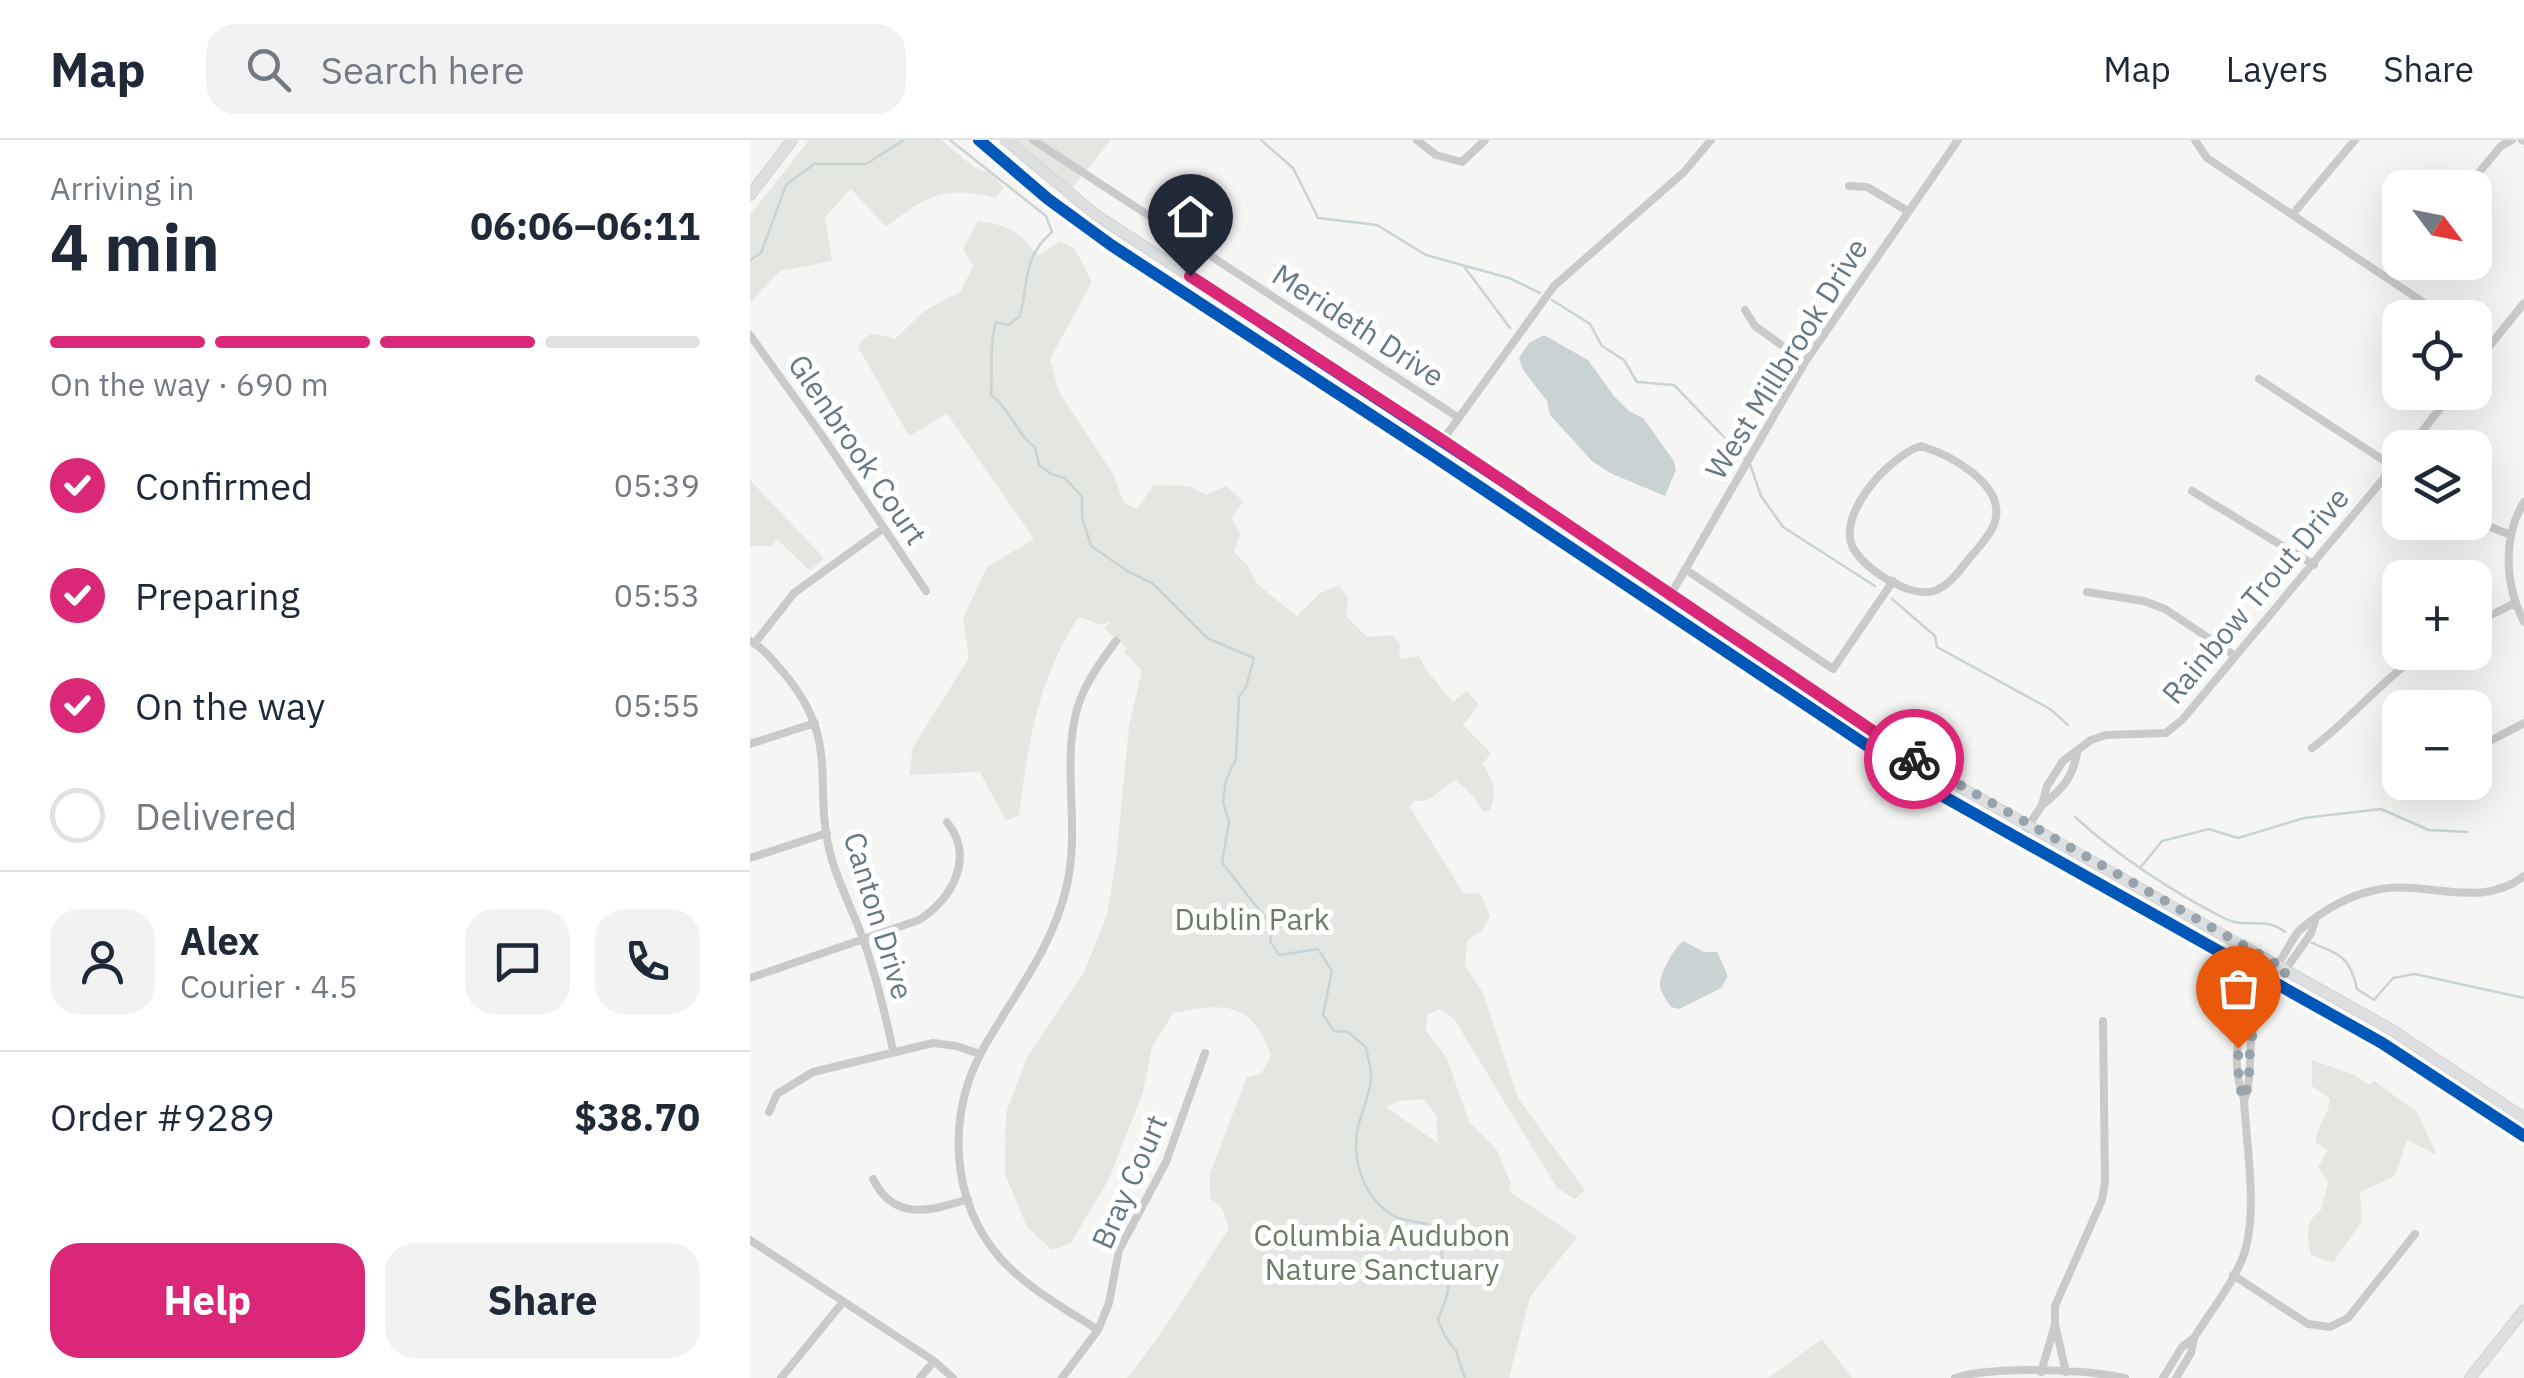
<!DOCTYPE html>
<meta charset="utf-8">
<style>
body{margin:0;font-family:"IBM Plex Sans",sans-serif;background:#f2f2f3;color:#1f2937;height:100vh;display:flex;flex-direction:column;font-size:38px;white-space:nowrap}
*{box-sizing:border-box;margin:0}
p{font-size:32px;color:#747a83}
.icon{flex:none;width:55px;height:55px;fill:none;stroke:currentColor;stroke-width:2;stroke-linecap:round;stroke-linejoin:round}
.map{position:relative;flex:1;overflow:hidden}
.details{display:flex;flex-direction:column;background:#fff;width:750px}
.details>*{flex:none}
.needle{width:65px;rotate:122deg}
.fabs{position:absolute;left:1632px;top:30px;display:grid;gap:20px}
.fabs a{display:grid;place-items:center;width:110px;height:110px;border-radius:20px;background:#fff;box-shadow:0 10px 40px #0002;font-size:50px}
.pin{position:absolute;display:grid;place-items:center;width:85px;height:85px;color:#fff;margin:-102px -42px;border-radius:50% 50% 50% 0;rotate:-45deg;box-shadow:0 0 10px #0007}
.pin .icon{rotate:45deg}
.courier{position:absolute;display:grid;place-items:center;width:100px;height:100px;margin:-50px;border:8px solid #db2777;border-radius:50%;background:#fff;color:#222;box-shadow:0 2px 12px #0007}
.summary em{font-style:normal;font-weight:700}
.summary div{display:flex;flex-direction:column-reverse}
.summary{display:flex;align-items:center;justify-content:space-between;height:170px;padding:0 50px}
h1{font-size:65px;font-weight:700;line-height:75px}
.bar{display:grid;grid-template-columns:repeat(4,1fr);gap:15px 10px;align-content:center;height:120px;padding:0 50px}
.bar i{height:12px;border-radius:8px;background:#e0e1e3}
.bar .current{background:#db2777}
.bar p{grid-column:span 4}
.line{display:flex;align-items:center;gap:25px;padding:0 50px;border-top:2px solid #e0e1e3}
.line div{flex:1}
.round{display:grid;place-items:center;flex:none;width:105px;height:105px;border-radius:30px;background:#f2f2f3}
ol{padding:0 50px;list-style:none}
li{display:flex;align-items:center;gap:30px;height:110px}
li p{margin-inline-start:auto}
li .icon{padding:10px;border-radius:50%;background:#db2777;color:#fff;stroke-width:4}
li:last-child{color:#747a83}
li i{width:55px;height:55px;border:5px solid #e0e1e3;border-radius:50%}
.cta{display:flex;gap:20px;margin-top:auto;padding:20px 50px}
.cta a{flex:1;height:115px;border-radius:30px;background:#db2777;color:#fff;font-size:40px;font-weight:700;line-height:115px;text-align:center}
.cta a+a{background:#f2f2f3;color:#1f2937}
header{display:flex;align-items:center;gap:60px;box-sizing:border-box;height:140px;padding:0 50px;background:#fff;border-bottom:2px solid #e0e1e3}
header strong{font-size:48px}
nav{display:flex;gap:55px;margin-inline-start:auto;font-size:35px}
.search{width:700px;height:90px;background:#f2f2f3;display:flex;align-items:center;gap:25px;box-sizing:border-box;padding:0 35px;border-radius:30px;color:#747a83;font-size:38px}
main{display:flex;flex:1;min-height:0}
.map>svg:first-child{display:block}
.green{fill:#e4e7e1;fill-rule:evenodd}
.water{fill:#c9d3d4}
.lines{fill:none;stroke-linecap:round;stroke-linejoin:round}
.stream{stroke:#c9d3d4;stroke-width:2.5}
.secondary-casing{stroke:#d1d3d3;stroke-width:12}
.street{stroke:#cacacb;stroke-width:8}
.secondary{stroke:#dedfe0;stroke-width:10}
.cycleway-casing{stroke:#fff;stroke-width:19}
.cycleway{stroke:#0057b8;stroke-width:12}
.done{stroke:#97a4ab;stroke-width:10;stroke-dasharray:0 18}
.route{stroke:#db2777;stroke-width:12}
.labels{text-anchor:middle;stroke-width:10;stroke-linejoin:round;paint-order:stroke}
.street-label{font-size:30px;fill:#657984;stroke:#fff}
.park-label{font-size:30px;fill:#6b7b64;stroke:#fff}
</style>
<header>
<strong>Map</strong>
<div class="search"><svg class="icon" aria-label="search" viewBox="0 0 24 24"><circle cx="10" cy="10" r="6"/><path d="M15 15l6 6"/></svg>Search here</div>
<nav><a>Map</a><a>Layers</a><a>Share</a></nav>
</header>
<main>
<section class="details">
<div class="summary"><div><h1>4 min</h1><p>Arriving in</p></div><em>06:06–06:11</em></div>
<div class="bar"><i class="current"></i><i class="current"></i><i class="current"></i><i></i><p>On the way · 690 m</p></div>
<ol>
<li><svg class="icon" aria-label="check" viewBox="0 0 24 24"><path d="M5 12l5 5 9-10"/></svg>Confirmed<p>05:39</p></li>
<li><svg class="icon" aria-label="check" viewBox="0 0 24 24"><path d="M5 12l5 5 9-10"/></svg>Preparing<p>05:53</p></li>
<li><svg class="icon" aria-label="check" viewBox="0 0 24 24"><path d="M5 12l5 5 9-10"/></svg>On the way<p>05:55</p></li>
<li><i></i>Delivered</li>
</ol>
<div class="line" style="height:180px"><a class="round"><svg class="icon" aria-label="person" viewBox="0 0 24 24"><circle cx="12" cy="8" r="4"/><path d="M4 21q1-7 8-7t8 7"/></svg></a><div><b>Alex</b><p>Courier · 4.5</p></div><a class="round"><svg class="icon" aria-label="chat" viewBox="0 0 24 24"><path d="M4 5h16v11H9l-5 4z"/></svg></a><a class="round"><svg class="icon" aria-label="phone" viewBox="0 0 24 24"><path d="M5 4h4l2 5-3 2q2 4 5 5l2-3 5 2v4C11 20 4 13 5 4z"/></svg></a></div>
<div class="line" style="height:130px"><div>Order #9289</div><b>$38.70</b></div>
<div class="cta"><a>Help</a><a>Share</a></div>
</section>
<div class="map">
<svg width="1774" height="1238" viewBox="0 0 1774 1238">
<rect width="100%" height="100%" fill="#f5f5f4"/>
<!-- green -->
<path class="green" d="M59 0H191L225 28 240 33 254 48 245 58C193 45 177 55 136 87L101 49 75 77 82 121 30 131 0 163V75Z
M266 0H361L321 49Z
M228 81C261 85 267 92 289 116L310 101 325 109 342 142 300 219 309 252 363 334 374 363 387 369 404 345 439 346 456 355 476 346 493 361 482 378 490 394 484 412 498 426 507 444 547 476 569 454 589 445 598 458 596 476 617 497 643 495 650 504 649 519 669 516 677 531 703 562 717 551 729 565 713 585 741 613 733 624C742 637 748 655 740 670L733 672 724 657 706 640C690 647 686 662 665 661L659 666 714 754 730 753 740 776 732 791 717 801 715 826 733 853 768 958 835 1050 825 1059 807 1048 704 879 690 869 677 875 676 891 697 918 719 982 747 1010 761 1044 759 1051 827 1097 780 1157 759 1238H377C415 1191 445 1139 479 1089L472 1068 460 1058V1033L497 937 511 934 521 916C503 862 474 862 423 873L402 907 393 952 359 1039 321 1103 302 1110 277 1087 255 1034 256 973 277 917 334 832 357 775 366 721 379 586 392 531 374 512 377 508 355 489 360 481 352 485 329 477C288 537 278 604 269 675L256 681 230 632 159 635 163 607 219 518 213 478 237 427 284 399 197 274 159 296 108 207C117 189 128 194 145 199L173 172 211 151 223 126 213 109ZM673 959 686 975 688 1003 636 967 648 961Z
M0 340 74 418 60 431 27 399 22 406H0Z
M1562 920 1605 935 1620 945 1624 941 1667 972 1687 1015 1657 1000 1645 1036 1610 1052 1612 1081 1583 1123 1561 1115C1557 1098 1554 1081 1571 1070L1578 1042 1568 1027 1578 1010 1565 1002C1567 985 1579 975 1580 959L1562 946Z
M1072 1199 1102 1238H1018Z"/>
<!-- water -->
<path class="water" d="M794 195 838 220 864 256 879 271 893 278 924 321 926 330 915 356 860 333 842 321 800 275 797 261 773 230 769 218 779 203Z
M933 801 954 812H967L978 836 971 848 929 869 921 867C917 861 910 852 910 845 910 833 924 808 933 801Z"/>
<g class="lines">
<!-- stream -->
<path class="stream" d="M200 0 296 76 302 92C272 118 279 141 270 176L258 185 246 182C239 204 243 230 241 255 261 270 269 297 285 307L289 325 301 334 315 338 332 357V377L341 406 379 432 402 443 457 498 504 518 496 547 489 557 486 619 476 640 473 662 479 682 472 723 522 786 520 801 529 815 568 809 582 831 573 875 584 891 598 892 616 907C617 916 622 928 621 938 620 956 610 974 607 992 603 1020 612 1051 635 1070 653 1086 675 1078 693 1091 687 1111 695 1121 698 1140 700 1154 692 1167 688 1180L695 1196 706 1211 715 1238
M511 0 543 28 568 78 627 85 676 115 759 138 790 153
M0 120 11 113 36 45 64 24H116L154 0
M713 125 760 188
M802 160 840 184 852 206 874 220 887 242 924 245 1000 324 1011 356 1033 387 1125 446
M1142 459 1185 496 1187 507 1300 569 1318 585
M1325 677C1365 714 1427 755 1476 779 1496 789 1516 776 1535 792
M1391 727 1412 701 1432 696 1459 689 1488 698 1554 678 1631 669 1679 690 1717 692
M1562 803C1591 815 1600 817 1607 849L1624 860 1643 838 1665 834 1774 858"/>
<!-- secondary casing -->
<g class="secondary-casing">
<path id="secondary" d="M229 0 298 59 361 105 682 315 1191 655 1632 903 1774 996
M256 0 346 75 692 300 1185 633 1642 890 1774 978
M0 55 42 0
M1720 1238 1774 1170"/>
</g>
<!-- street -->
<path class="street" d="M283 0 709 278
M667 0 686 15 712 22 735 0
M1445 0 1457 18 1697 178
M1772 0 1774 1
M1099 46 1117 47 1158 71
M1716 48 1751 6 1762 0
M1542 75 1605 0
M1640 140 1655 122
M995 170 1005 186 1055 222
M0 195 73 297 176 451
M1725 195 1740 205
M1725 224 1774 163
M1509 239 1650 331
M1171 306C1200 315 1256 344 1245 382 1240 396 1227 409 1218 420 1209 431 1199 446 1184 451 1160 458 1118 431 1105 411 1082 378 1140 315 1171 306Z
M1659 308 1703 252
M682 315 804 146 934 32 961 0
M1442 351 1564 425
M1774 362C1752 398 1755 445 1774 482
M1725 381 1761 395
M935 429 1083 529 1143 441
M1337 452 1394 461 1415 469 1484 515
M913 468 1055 222 1208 0
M1725 483 1765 463
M0 501C14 508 23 521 33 532 94 604 60 645 82 720 90 747 104 773 113 799 126 835 135 873 143 910
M5 503 44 453 134 388
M0 604 65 583
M1562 608C1601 579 1631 541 1672 512
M1725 609 1774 583
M1292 665C1312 650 1323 637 1327 613
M1269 701 1292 665 1297 646 1313 621 1341 600 1356 595 1416 593 1433 579 1650 319
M0 718 77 693
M0 838 169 780C203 758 225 717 197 682
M1495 958C1504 933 1496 905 1506 880 1518 849 1543 821 1561 793L1565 781
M19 972 27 954 63 932 183 903 206 906 230 914
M123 1039C144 1082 181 1071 218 1059
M0 1100 184 1221 203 1238
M1483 1135 1558 1184 1580 1187 1598 1178 1665 1094
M348 1190C314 1168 277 1148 250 1118 200 1060 197 976 232 911 262 857 302 809 316 749 330 693 314 637 324 582 329 551 348 525 366 501
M1291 1232 1305 1185
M1316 1232 1305 1185V1166L1352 1060 1355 1042 1353 881
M31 1238 93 1162
M170 1238 184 1221
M312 1238 348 1190 359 1163 369 1110 416 1022 455 913
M1205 1238C1243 1226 1335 1229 1375 1238
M1413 1238 1432 1207 1444 1198
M1426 1238 1441 1213 1444 1198C1460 1172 1482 1145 1493 1117 1509 1074 1496 1005 1494 959 1474 906 1498 860 1531 819 1538 810 1543 795 1552 788 1572 771 1599 755 1626 750 1675 739 1730 771 1774 736"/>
<!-- secondary -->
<use href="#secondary" class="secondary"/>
<!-- cycleway casing -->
<g class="cycleway-casing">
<path id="cycleway" d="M229 0 298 59 361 105 682 315 1191 655 1632 903 1774 996
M512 183 771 353"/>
</g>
<!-- cycleway -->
<use href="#cycleway" class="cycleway"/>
</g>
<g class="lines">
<!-- done -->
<path class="done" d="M1164 619 1537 830C1519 856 1502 880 1500 911 1499 928 1500 942 1494 959L1489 945 1488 908"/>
<!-- route -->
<path class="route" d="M440 136 692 300 1164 619"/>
</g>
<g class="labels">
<!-- street labels -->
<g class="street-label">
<text transform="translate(608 186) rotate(33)" y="10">Merideth Drive</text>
<text transform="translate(1037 219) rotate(-58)" y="10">West Millbrook Drive</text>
<text transform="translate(107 310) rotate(56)" y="10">Glenbrook Court</text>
<text transform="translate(1506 456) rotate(-50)" y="10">Rainbow Trout Drive</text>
<text transform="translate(128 776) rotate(73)" y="10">Canton Drive</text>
<text transform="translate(380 1042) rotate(-66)" y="10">Bray Court</text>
</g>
<!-- park labels -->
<g class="park-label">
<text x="502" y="790">Dublin Park</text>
<text x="632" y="1106">Columbia Audubon<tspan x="632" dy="34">Nature Sanctuary</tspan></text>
</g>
</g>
</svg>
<div class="fabs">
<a><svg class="needle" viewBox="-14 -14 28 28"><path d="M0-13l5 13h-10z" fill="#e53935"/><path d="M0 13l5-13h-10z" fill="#747a83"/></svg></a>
<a><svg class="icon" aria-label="locate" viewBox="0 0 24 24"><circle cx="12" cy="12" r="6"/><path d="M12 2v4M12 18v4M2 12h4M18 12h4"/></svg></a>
<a><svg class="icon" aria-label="layers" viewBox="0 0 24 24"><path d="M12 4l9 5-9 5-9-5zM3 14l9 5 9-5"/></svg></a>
<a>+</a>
<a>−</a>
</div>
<div class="pin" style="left:1488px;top:908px;background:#ea580c"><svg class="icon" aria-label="bag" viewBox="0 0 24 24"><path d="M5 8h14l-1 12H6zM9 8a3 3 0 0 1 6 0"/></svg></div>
<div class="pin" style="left:440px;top:136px;background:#1f2937"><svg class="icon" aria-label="home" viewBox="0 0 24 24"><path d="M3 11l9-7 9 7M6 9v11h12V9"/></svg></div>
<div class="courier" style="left:1164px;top:619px"><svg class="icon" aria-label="bike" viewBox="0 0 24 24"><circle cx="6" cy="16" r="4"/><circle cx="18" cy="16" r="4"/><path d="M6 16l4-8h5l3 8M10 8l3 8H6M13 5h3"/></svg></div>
</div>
</main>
